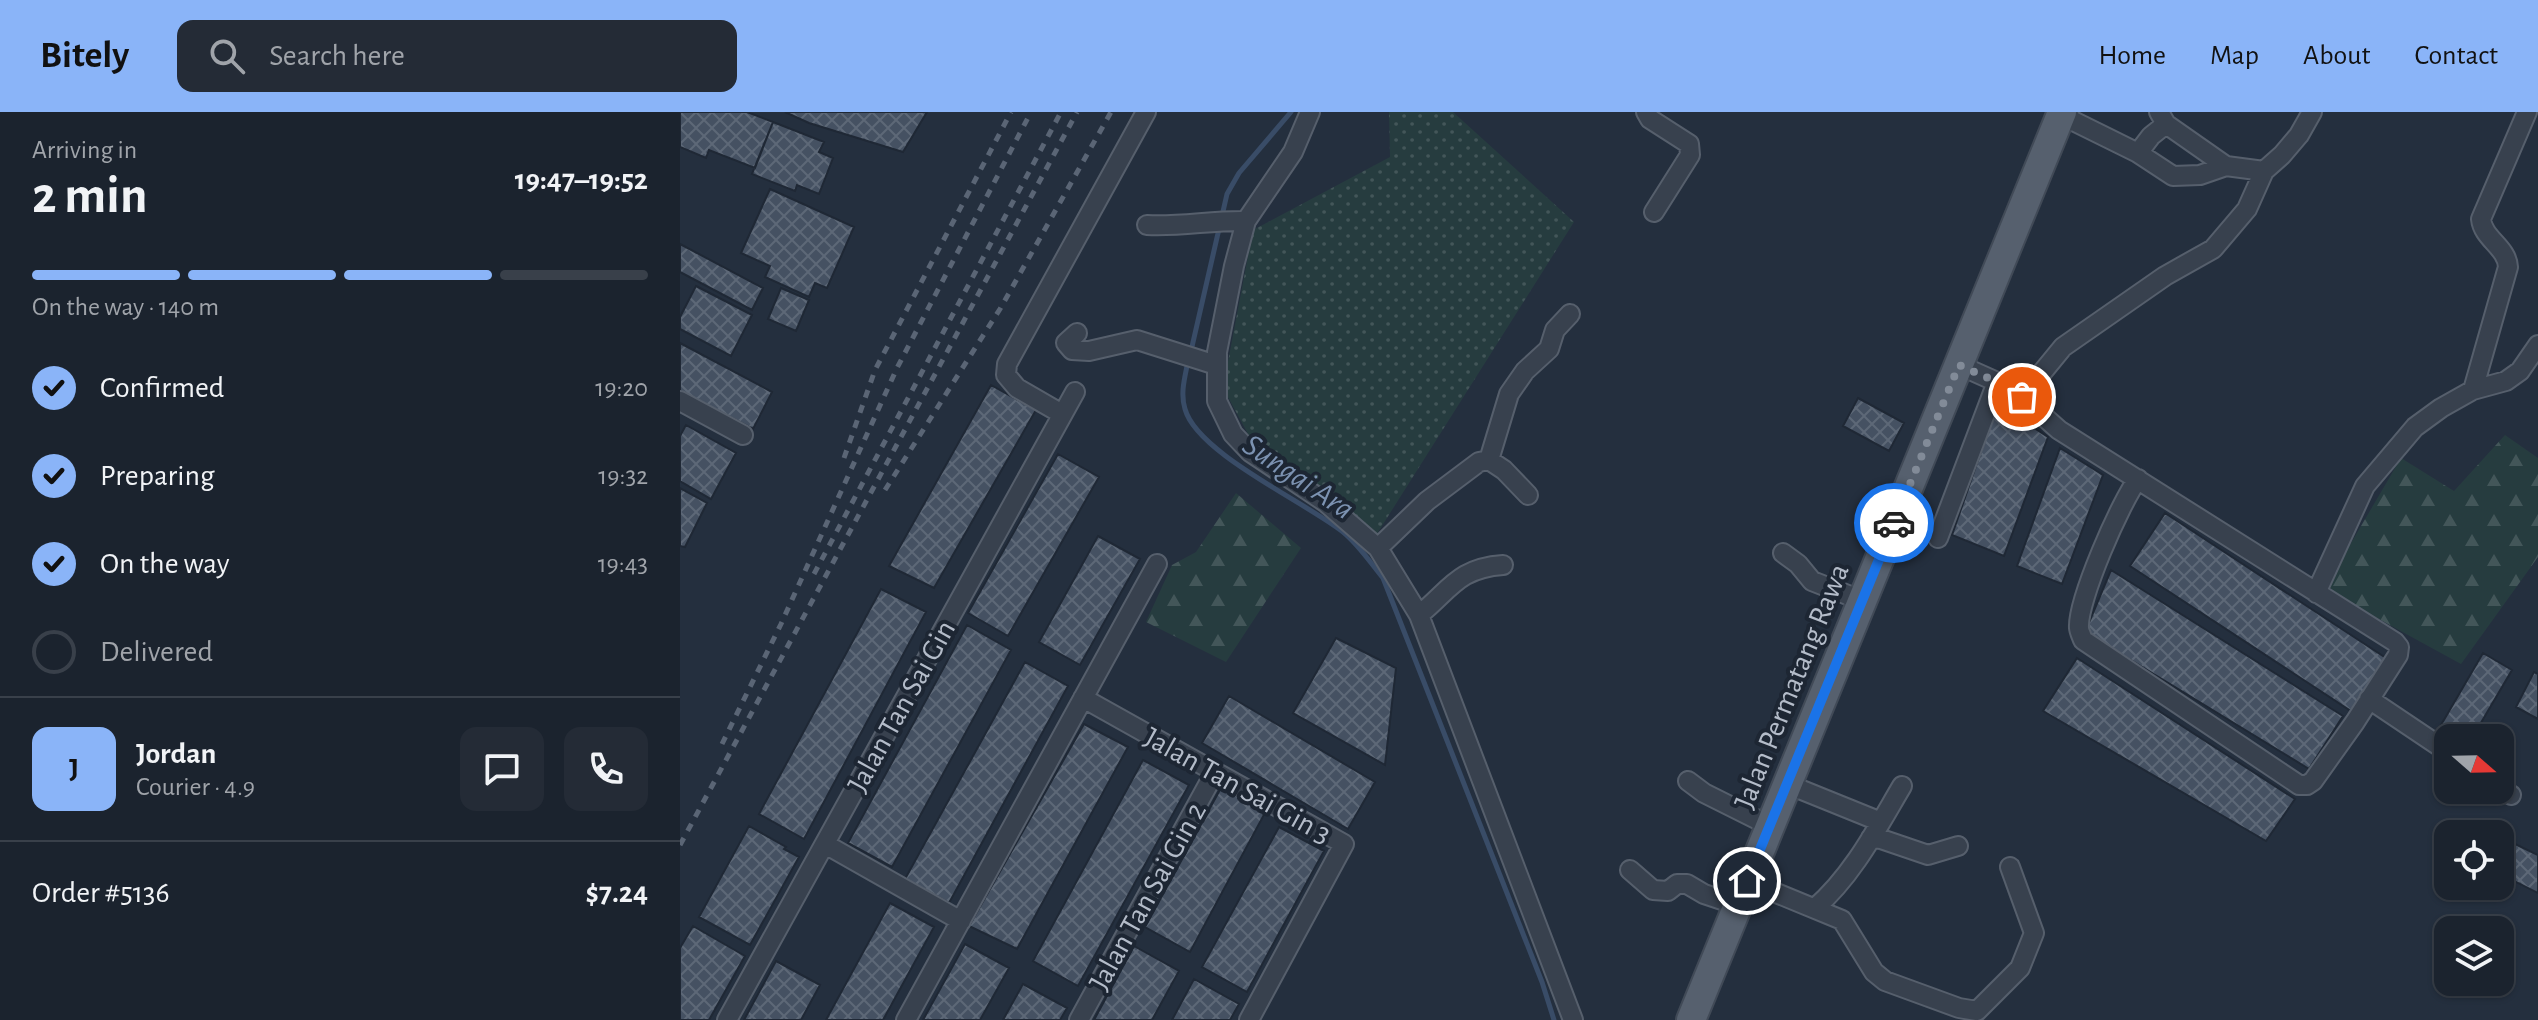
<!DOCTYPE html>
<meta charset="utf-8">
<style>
body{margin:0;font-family:"Alegreya Sans",sans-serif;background:#242b36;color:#f1f3f6;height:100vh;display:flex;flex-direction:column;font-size:30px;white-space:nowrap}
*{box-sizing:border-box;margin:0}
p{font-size:26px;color:#a0a4aa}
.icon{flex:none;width:44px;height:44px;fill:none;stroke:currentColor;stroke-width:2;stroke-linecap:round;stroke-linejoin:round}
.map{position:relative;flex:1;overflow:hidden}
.details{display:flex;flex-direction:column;background:#1b232e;width:680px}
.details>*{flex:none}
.needle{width:52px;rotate:110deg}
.buttons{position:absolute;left:1754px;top:612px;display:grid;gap:16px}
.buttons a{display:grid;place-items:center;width:80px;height:80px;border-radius:16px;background:#1b232e;box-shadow:0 2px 6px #0004,0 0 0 2px #39404a;font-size:40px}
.pin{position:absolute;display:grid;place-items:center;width:68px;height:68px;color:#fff;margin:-34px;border:4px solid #fff;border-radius:50%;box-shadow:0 2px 8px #0007}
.courier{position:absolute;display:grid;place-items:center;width:80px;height:80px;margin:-40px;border:6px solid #1a73e8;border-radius:50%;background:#fff;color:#222;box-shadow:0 2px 10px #0007}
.overview em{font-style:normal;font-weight:700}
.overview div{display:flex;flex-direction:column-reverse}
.overview{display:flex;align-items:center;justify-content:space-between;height:136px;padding:0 32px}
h1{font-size:52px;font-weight:700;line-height:60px}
.bar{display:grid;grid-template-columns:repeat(4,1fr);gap:12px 8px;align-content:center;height:96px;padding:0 32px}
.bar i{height:10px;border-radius:6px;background:#39404a}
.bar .selected{background:#8ab4f8}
.bar p{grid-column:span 4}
.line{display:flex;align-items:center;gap:20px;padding:0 32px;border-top:2px solid #39404a}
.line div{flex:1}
.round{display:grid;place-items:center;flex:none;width:84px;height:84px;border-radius:16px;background:#242b36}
ol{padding:0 32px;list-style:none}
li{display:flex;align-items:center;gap:24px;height:88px}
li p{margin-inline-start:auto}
li .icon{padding:8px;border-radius:50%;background:#8ab4f8;color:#111;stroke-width:4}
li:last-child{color:#a0a4aa}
li i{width:44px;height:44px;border:4px solid #39404a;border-radius:50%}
header{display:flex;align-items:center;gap:48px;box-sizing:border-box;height:112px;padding:0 40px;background:#8ab4f8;color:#111}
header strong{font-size:38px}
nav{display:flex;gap:44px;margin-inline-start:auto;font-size:28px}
.search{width:560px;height:72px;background:#242b36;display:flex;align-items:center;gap:20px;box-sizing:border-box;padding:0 28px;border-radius:16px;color:#a0a4aa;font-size:30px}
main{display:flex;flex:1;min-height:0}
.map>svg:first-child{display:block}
.grass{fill:url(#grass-dots)}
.forest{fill:url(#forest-firs)}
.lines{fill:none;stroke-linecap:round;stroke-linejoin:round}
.stream{stroke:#394c67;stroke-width:5}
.building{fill:url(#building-cross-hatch);stroke:#1f2835;stroke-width:2}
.street-casing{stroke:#565f6c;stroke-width:22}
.primary-casing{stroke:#414a57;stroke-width:32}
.street{stroke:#38414e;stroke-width:18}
.primary{stroke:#56606e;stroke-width:28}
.rail{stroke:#5a6575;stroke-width:5;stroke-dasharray:8 8;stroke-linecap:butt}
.done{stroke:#828b98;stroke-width:8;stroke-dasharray:0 14.4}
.route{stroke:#1a73e8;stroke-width:10}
.labels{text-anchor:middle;stroke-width:8;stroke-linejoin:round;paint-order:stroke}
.street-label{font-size:30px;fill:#b4bcc9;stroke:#1d2633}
.water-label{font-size:32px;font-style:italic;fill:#7c92b1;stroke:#1d2633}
</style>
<header>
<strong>Bitely</strong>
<div class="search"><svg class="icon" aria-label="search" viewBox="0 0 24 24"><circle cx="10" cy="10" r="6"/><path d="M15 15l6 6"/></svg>Search here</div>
<nav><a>Home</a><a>Map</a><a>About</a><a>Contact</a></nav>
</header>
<main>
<section class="details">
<div class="overview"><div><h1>2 min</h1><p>Arriving in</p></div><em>19:47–19:52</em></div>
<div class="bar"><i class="selected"></i><i class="selected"></i><i class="selected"></i><i></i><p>On the way · 140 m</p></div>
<ol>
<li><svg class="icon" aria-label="check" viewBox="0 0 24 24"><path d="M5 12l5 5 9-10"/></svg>Confirmed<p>19:20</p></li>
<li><svg class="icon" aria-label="check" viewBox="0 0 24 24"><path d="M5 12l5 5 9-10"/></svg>Preparing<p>19:32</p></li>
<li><svg class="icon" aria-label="check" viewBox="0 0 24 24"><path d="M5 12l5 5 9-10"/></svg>On the way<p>19:43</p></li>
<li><i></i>Delivered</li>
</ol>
<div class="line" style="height:144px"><b class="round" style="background:#8ab4f8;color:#111">J</b><div><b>Jordan</b><p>Courier · 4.9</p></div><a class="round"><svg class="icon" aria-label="chat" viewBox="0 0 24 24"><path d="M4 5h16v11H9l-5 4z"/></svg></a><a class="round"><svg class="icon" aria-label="phone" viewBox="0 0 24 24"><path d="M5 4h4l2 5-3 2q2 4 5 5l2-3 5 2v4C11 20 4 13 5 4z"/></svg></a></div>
<div class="line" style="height:104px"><div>Order #5136</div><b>$7.24</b></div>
</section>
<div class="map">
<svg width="1858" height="908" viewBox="0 0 1858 908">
<defs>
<pattern id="grass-dots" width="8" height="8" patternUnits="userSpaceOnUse" patternTransform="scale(2)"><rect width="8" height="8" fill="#263c3f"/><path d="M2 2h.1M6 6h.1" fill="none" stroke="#435659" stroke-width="1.8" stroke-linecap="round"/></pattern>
<pattern id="forest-firs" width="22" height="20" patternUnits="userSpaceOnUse" patternTransform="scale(2)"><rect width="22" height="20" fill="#263c3f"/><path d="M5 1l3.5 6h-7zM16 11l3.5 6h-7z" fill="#435659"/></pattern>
<pattern id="building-cross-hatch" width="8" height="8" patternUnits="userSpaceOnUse" patternTransform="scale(2)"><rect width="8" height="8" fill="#455162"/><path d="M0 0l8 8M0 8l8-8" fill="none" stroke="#5d6877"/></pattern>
</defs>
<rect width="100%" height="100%" fill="#242f3e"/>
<!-- grass -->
<path class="grass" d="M709 0H773L894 110 688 436 573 331 543 276 573 118 710 45Z"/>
<!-- forest -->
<path class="forest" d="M1825 323 1858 346V445L1781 552 1644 477 1721 346 1774 379Z
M556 381 621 436 546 550 466 510 492 453 516 440Z"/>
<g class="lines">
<!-- stream -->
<path class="stream" d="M511 239 547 82 559 61 611 0
M508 249C505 265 500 281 505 297 517 341 625 390 663 420 678 432 690 450 703 466L862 870 874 908"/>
</g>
<!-- building -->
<path class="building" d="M0 0H67L93 10 75 56 29 38 26 46 0 35Z
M105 0H247L223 40 129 11Z
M93 10 144 30 139 40 153 46 139 82 117 73 115 79 72 62Z
M90 77 174 115 147 176 135 171 129 185 85 165 90 154 61 141Z
M0 132 83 176 72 198 0 160Z
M16 174 72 203 51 244 0 217V205Z
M101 176 129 188 116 219 88 207Z
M0 231 92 280 73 317 0 279Z
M311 273 356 298 254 476 209 454Z
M1178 286 1224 311 1209 339 1163 314Z
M1331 301 1368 325 1324 444 1272 423 1313 305Z
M6 313 56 341 31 387 0 369V324Z
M1380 336 1423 363 1382 472 1337 454Z
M378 342 419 365 328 524 288 501Z
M0 376 27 391 5 435 0 434Z
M1485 401 1709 548 1674 601 1450 454Z
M418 424 460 447 400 553 359 530Z
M1431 458 1663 604 1629 657 1405 520Z
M201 477 246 500 124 727 79 702Z
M287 513 331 538 212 755 168 731Z
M656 526 716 556 705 653 613 601Z
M1803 541 1832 558 1792 626H1783L1761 613Z
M1397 546 1615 687 1586 729 1363 599Z
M345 550 388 574 269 791 225 767Z
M1854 560 1858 562V607L1836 595Z
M549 584 695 670 668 717 522 631Z
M404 612 448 635 337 837 289 814Z
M463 648 509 673 398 874 353 849Z
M542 674 586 699 510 840 465 815Z
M69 714 106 735 104 737 119 745 70 833 19 805Z
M599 715 644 739 567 880 522 855Z
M1833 731 1858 743V781L1820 762Z
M210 791 254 815 203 908H146Z
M13 814 65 844 29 908H0V836Z
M285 832 329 856 300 908H243Z
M454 834 499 859 472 908H414Z
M96 849 140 873 121 908H64Z
M514 867 559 892 550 908H492Z
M343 872 387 896 380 908H323Z"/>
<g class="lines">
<!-- street casing -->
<g class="street-casing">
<path id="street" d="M630 0 613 40 566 109 554 154 537 240V289L553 322 570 340 645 390 698 436 739 503 893 908
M966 0 970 7 1009 32 1010 43 974 100
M1479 0 1486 12 1546 54
M1381 3 1458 41 1493 64 1520 63 1546 54 1584 59
M1458 41 1471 24 1486 12
M467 113C500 115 533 108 566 109
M397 221 386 231 392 238 409 239 457 228 536 253
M1279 253 1317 270 1342 285 1379 318 1715 530 1719 535 1718 543 1675 610 1633 669 1627 673H1619L1403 528C1402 525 1399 519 1399 516 1397 489 1441 389 1458 367
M1793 278 1828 155C1827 135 1803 127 1801 107L1847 0
M1342 285 1383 235 1485 164 1533 137 1567 97 1584 59 1602 43 1619 23 1632 0
M0 289 63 323
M382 302 337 276 326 263 327 252 466 0
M809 348 829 282 845 259 869 237 875 218 890 202
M1258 426 1317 270
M698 436 747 389 799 350 809 348 824 358 848 383
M1103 441 1118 452 1132 469 1183 489
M1636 481 1685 374 1735 315 1761 296 1793 278 1826 269 1840 259 1858 233
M739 503C770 478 778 456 823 453
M403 586 664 732 569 908
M1689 587 1768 640
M1008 669 1024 681 1090 714
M1107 672 1201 710
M1820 676 1831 683
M1191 726 1201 727 1248 743 1278 734
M145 732 281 809
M950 758 973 778 988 779 997 772H1007L1024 782 1057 793
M1067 769 1162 808 1194 860 1205 869 1279 896 1297 899 1340 856 1354 821 1330 755
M1135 796C1173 763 1197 716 1222 674
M47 908 395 280
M226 908 477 452
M399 908 535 660"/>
</g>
<!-- primary casing -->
<g class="primary-casing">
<path id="primary" d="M1011 908 1382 0"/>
</g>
<!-- street -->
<use href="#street" class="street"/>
<!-- primary -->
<use href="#primary" class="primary"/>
<!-- rail -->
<path class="rail" d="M164 346 195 258 331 0
M205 378 320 197 431 0
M134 462 381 0
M42 632 101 512 217 256 351 0
M0 733 397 0"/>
</g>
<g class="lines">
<!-- done -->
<path class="done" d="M1214 411 1279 253 1317 270 1342 285"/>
<!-- route -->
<path class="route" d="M1067 769 1214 411"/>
</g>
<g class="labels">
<!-- street labels -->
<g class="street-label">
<text transform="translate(1111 574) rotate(-68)" y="10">Jalan Permatang Rawa</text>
<text transform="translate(221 594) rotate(-61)" y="10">Jalan Tan Sai Gin</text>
<text transform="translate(558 673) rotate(29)" y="10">Jalan Tan Sai Gin 3</text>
<text transform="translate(467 784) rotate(-61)" y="10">Jalan Tan Sai Gin 2</text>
</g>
<!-- water labels -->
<g class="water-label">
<text transform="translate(619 364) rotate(34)" y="11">Sungai Ara</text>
</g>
</g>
</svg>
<div class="buttons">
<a><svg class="needle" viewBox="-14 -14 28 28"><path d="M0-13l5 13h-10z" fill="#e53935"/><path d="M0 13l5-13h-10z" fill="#a0a4aa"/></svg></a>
<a><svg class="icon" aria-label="locate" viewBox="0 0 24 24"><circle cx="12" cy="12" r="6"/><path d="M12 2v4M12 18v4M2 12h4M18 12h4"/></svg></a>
<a><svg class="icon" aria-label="layers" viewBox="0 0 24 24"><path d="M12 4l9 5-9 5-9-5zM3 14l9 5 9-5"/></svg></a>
</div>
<div class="pin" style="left:1342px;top:285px;background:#ea580c"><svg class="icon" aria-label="bag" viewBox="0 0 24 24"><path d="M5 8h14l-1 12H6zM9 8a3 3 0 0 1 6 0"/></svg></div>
<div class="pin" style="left:1067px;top:769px;background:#1f2937"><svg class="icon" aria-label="home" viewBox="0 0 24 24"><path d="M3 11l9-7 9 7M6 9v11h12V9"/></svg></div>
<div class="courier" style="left:1214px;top:411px"><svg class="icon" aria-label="car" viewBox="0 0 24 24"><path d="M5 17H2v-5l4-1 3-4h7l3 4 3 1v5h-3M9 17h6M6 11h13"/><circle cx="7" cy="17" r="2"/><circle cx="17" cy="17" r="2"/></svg></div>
</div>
</main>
